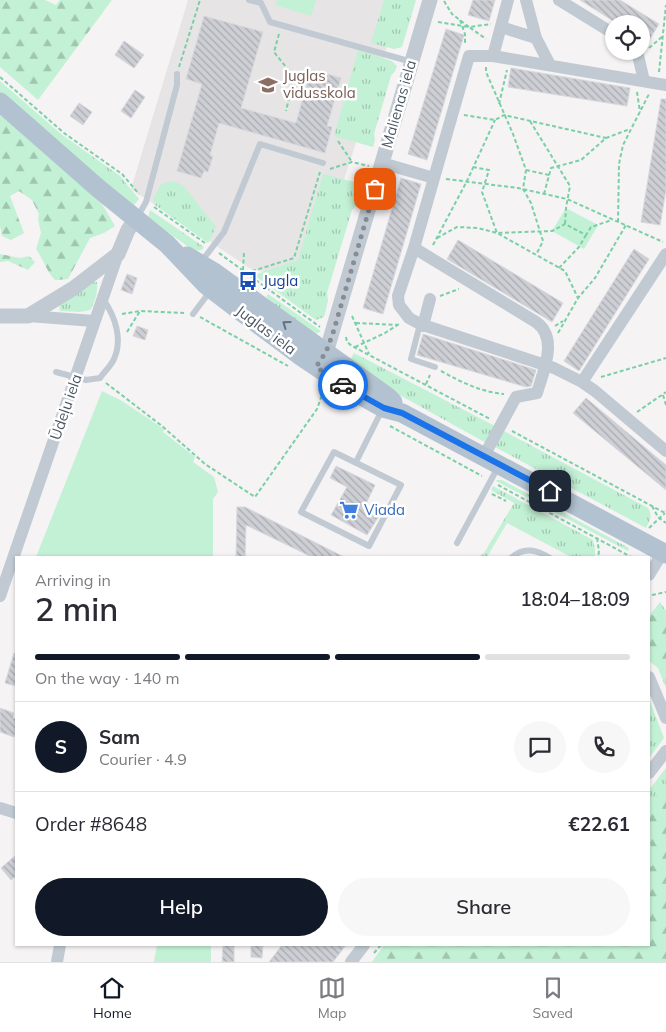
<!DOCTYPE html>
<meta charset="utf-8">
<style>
body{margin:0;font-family:Mulish,sans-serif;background:#f7f7f7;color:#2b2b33;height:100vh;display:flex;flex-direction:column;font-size:19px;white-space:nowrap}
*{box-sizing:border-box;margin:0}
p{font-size:16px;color:#7c7c81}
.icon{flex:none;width:28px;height:28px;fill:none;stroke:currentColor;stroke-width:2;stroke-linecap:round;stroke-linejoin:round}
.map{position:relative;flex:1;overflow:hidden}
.panel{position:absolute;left:15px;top:556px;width:635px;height:390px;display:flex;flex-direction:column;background:#fff;border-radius:0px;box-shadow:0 1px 4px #0004}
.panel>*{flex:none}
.tools{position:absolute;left:605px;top:15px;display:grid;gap:10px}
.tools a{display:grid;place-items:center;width:45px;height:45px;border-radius:50%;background:#fff;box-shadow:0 1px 4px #0004;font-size:25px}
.pin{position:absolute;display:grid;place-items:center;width:42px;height:42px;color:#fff;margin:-21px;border-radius:10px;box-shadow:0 2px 8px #0006}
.courier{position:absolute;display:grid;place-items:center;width:50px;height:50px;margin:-25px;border:4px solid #1a73e8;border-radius:50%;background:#fff;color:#222;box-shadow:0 1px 6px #0007}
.headline em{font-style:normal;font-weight:600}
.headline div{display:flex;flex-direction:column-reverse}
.headline{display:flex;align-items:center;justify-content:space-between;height:85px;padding:0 20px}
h1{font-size:32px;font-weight:600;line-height:38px}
.bar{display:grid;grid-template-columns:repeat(4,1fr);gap:8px 5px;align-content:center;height:60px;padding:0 20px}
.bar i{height:6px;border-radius:4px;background:#e1e1e2}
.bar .selected{background:#111827}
.bar p{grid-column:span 4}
.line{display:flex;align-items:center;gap:12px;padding:0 20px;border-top:1px solid #e1e1e2}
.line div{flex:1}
.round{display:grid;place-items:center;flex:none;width:52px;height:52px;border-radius:26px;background:#f7f7f7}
.primary-button{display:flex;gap:10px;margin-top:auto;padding:10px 20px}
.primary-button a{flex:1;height:58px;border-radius:30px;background:#111827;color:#fff;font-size:20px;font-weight:600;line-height:58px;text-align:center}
.primary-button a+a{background:#f7f7f7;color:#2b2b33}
.tab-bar{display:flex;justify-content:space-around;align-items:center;height:70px;border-top:1px solid #e1e1e2;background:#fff;font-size:14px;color:#7c7c81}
.tab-bar a{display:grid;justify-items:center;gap:2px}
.tab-bar .selected{color:#111827}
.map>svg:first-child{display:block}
.education{fill:#e6e4e5}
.grass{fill:url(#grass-tufts)}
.forest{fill:url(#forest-firs)}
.green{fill:#c3f1d5}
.building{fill:url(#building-back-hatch);stroke:#d7d9de}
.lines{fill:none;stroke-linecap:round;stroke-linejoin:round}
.path{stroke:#7ad0a6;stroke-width:2;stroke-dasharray:4 2.5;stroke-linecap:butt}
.service{stroke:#c1cad2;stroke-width:6}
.minor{stroke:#c1cad2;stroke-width:12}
.tertiary{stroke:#c1cad2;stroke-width:15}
.primary{stroke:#b3c2d1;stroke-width:19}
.oneway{stroke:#64717d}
.done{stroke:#868d94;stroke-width:5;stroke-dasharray:0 9}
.route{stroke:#1a73e8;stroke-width:6}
.labels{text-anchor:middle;stroke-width:5;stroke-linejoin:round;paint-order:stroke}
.education-label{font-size:15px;fill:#785e54;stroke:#fff;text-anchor:start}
.street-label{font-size:15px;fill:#4a5661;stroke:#fff}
.transit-label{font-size:15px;fill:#164399;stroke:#fff;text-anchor:start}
.shop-label{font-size:15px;fill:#366cbe;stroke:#fff;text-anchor:start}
</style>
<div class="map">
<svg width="666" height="962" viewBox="0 0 666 962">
<defs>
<pattern id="grass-tufts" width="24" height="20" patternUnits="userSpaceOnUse" patternTransform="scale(1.25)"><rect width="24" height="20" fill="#c3f1d5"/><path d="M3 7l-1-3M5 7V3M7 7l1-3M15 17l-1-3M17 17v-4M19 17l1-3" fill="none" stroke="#a0c6b0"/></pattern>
<pattern id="forest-firs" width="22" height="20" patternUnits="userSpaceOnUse" patternTransform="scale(1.25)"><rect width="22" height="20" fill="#c3f1d5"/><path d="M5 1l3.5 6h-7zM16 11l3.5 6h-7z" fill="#a0c6b0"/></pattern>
<pattern id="building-back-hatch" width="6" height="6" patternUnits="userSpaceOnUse" patternTransform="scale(1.25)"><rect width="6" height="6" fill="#cdcfd5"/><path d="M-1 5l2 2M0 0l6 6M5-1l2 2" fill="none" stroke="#a8abb0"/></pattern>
</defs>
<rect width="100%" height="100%" fill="#f5f3f3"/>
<!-- education -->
<path class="education" d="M188 0H402L311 282 251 269 131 189Z"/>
<!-- grass -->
<path class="grass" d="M384 0H416L402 47 394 49 371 43Z
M358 50 392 61 397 66 395 71 391 76 374 134 375 140 373 147 334 136Z
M0 81 61 134 120 176 139 199 134 205 129 203 66 152 0 93Z
M323 174 362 184 356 206 352 210 327 293 328 301 324 317 316 320 254 275 298 260Z
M172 181 183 185 216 227 208 243 155 205 153 199 161 184Z
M150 210 204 247 202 250 194 251 148 218Z
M92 282H97C98 292 95 303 90 310L80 312 60 311 59 303Z
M268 294 321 331 316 334 295 322 266 297Z
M354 353 495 426 488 444 396 393 349 362Z
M504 431 648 508C653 516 650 520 646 528L495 447Z
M497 480H502L629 548 628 551 496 481Z
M493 486 593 540 595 549V557H571L507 523 487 557H478L484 553 514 503 491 490Z
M660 602 666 611V688L658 668 649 661V616Z
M649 699 664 738 649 758Z
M666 768V850L649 872V790Z"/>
<!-- forest -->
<path class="forest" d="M0 0H45L56 5 60 0H112L38 100 0 67Z
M0 111 102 204 115 226 104 233 90 238 68 279 55 280C46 271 44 260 36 249L41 233 38 219 39 214 32 200 19 191 10 196 24 233 11 240 2 236 0 226Z
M0 254 20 258 29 256 35 262 28 270 8 261 0 262Z
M650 613 666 626V676L649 652V615Z
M666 783V962H372L384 945H649V869L658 860 649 840V805Z"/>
<!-- green -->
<path class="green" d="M277 0H316L311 16 275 5Z
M566 208 598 225 584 249 552 231Z
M102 391 122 401 164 429 163 432 195 457 193 462 214 477 218 492 213 499V557H36Z
M157 945H211V962H154Z"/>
<!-- building -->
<path class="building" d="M473 0H495L489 21 468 15Z
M580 0H620L659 24 648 42 641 38V24H618Z
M204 16 263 32 241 108 296 123 309 76 311 77 313 70 341 78 327 126 332 127 325 153 219 123 210 155 213 156 208 172 204 171 201 178 177 171 202 84 186 79Z
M446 29 464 35 427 160 408 154Z
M124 41 144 55 134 68 115 55Z
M511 68 630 88 627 106 508 87Z
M135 90 145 97 131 118 121 111Z
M661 99H666V190L660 225 641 222Z
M79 103 92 112 83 125 70 116Z
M401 178 421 184 383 314 363 308Z
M458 240 563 303 552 322 447 259Z
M634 249 649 259 579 371 564 361Z
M127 274 137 278 132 294 121 290Z
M137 326 148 330 145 340 133 336Z
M423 334 536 370 531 386 526 387 417 355Z
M586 398 666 465V490L573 413Z
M336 466 375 485 364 508 379 516 367 535 331 515 347 487 330 478Z
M237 507H245L346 558H314L246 525 245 558H236Z
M14 653 16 654V686L5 683Z
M0 708 14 713 13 718 16 719V730L14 737 0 732Z
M16 855V876L11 880 1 868Z
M223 945H234V962H222Z
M251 945H263L262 958 251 957Z
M282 945H346L333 962H269Z"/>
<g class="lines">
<!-- path -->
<path class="path" d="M444 1 452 14 469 27 491 24
M460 20 465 34V44
M438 22 469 27 486 39
M279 34 274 52 294 77 286 111
M649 48 663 36
M179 67 200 0
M486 67V72L513 134 526 170 523 189 531 203 543 241 536 255
M659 72 666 5
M0 77 64 133 122 174 139 194
M637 92 640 112
M499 104 507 70
M464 115 495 120 504 115 606 138
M530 121 570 186 566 208 565 224
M338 141 352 162
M473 167 489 170 482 192 497 233 552 231 565 224 586 235 591 227 612 220
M330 169 352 162 369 166
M526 170 549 175
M446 179 518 188 567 199 663 242
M544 194 551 168 581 160 606 138 630 129
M154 207 205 243
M618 222 619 164 623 145 649 94
M437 238 457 227 478 228 497 233 565 271 578 298
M433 245 467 181 495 120
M219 253 320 327
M559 268 579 247 586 235
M243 270 244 252
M246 273 294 258 320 172
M440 296 459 289
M122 314 140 311 184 313
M352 316 369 354
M200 317 288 366
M356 323 398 325
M555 326 563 321
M127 332 140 311
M558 333 578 298 595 278 626 225
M346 337 347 342 352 346 490 419
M355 347 385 333 399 324
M441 371C461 382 481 392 504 394
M601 377 666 358
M106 383 162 426 205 464 255 497 317 409 324 389
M426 384 430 375
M663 395 666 405
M637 412 666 392
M390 426 482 476
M512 431 665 513 666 511
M498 485 633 558
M492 494 506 501
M652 506 658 517 666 523
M649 528 665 513
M597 538 599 551 598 558
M652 595 666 592
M374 953 381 945"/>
<!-- service -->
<path class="service" d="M249 0 261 3 270 22 412 62
M138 216 146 202 177 85V74
M201 262 224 232 260 144 323 163
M193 314 211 290
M420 324 411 359 435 367
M56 372 86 380 100 378C104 372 111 366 114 359 123 339 115 316 103 299
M334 452 401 485 369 546 301 512Z
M356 462 382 410
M457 543 498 467
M511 558C524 546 537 550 550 558"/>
<!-- minor -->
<path class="minor" d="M526 0 536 38
M559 0 614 34
M501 27 536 38 550 65
M637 51 644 81
M493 56 666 85
M382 163 434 178 469 56H493L508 0
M434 178 414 248 398 296 399 305 409 318 420 324 554 368 582 382 595 391 666 451
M414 248 536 322C559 338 543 372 537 393L516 397 484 456
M28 316 94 321
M423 326 430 299
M582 382 666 254
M649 575 663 552
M0 596 118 254
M649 677 666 718
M649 773 666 751
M0 808 16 813
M57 962 60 945
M351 962 364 945"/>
<!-- tertiary -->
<path class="tertiary" d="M0 316H28L74 288 118 254 128 230 136 219
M326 353 430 0"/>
<!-- primary -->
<path class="primary" d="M0 102 99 189 167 244 206 285 236 308 302 357 354 392 383 408 402 413 666 554
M187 256 214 272 388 397 393 402"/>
</g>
<!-- one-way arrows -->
<defs><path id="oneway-chevron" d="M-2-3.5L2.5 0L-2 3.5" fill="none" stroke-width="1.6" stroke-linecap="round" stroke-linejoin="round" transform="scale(1.25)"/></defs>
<use class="oneway" href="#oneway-chevron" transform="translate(286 324) rotate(-144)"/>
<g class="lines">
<!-- done -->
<path class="done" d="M343 385 316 367 326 352 333 333 375 189"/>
<!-- route -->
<path class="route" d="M343 385 384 408 402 413 550 491"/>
</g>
<!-- icons -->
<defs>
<g id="school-bare" transform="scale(1.5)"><path d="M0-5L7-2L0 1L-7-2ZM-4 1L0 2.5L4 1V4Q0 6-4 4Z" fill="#8d6e63" stroke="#fff" stroke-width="2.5" paint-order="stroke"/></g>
<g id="bus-bare" transform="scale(1.5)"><path d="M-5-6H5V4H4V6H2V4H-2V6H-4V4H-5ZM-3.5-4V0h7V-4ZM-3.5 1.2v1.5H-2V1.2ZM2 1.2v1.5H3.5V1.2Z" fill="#1a4fb4" stroke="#fff" stroke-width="2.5" paint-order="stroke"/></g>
<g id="supermarket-bare" transform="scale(1.5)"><path d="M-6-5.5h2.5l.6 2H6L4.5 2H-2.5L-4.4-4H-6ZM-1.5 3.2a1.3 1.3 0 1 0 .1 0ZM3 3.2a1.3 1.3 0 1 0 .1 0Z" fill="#3f7fe0" stroke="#fff" stroke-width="2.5" paint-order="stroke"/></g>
</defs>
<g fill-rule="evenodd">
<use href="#school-bare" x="268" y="85"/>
<use href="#bus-bare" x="248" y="281"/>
<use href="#supermarket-bare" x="349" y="510"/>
</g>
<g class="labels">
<!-- education labels -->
<g class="education-label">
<text x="283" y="81">Juglas<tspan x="283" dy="17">vidusskola</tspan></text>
</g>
<!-- street labels -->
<g class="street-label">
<text transform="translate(399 104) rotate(-74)" y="5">Malienas iela</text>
<text transform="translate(266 330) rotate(37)" y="5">Juglas iela</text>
<text transform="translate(66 407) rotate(-71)" y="5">Ūdeļu iela</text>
</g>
<!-- transit labels -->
<g class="transit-label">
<text x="263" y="286">Jugla</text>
</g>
<!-- shop labels -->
<g class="shop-label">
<text x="364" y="515">Viada</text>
</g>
</g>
</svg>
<div class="tools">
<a><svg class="icon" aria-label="locate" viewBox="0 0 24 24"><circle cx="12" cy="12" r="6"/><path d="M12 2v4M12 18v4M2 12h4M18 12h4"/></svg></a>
</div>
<div class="pin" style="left:375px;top:189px;background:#ea580c"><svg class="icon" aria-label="bag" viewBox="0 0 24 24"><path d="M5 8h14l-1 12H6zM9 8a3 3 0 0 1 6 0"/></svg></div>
<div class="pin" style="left:550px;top:491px;background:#1f2937"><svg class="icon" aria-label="home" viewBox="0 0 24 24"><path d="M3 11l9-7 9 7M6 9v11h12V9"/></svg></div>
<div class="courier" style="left:343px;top:385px"><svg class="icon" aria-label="car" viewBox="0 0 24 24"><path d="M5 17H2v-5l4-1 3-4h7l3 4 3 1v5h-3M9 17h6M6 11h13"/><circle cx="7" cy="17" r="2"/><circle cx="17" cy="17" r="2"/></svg></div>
<section class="panel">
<div class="headline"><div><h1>2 min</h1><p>Arriving in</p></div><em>18:04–18:09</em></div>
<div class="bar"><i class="selected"></i><i class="selected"></i><i class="selected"></i><i></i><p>On the way · 140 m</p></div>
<div class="line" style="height:90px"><b class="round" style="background:#111827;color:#fff">S</b><div><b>Sam</b><p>Courier · 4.9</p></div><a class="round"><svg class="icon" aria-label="chat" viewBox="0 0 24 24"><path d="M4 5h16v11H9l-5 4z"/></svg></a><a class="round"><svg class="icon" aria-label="phone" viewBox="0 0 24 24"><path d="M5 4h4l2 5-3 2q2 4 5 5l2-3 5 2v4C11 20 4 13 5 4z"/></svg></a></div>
<div class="line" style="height:65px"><div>Order #8648</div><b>€22.61</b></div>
<div class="primary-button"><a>Help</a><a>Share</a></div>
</section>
</div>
<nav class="tab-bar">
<a class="selected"><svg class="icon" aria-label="home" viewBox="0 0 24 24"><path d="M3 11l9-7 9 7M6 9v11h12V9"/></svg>Home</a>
<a><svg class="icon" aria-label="map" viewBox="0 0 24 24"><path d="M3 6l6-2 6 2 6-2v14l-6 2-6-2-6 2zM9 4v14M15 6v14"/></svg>Map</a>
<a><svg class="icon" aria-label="saved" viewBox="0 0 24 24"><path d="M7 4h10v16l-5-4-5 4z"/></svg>Saved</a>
</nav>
